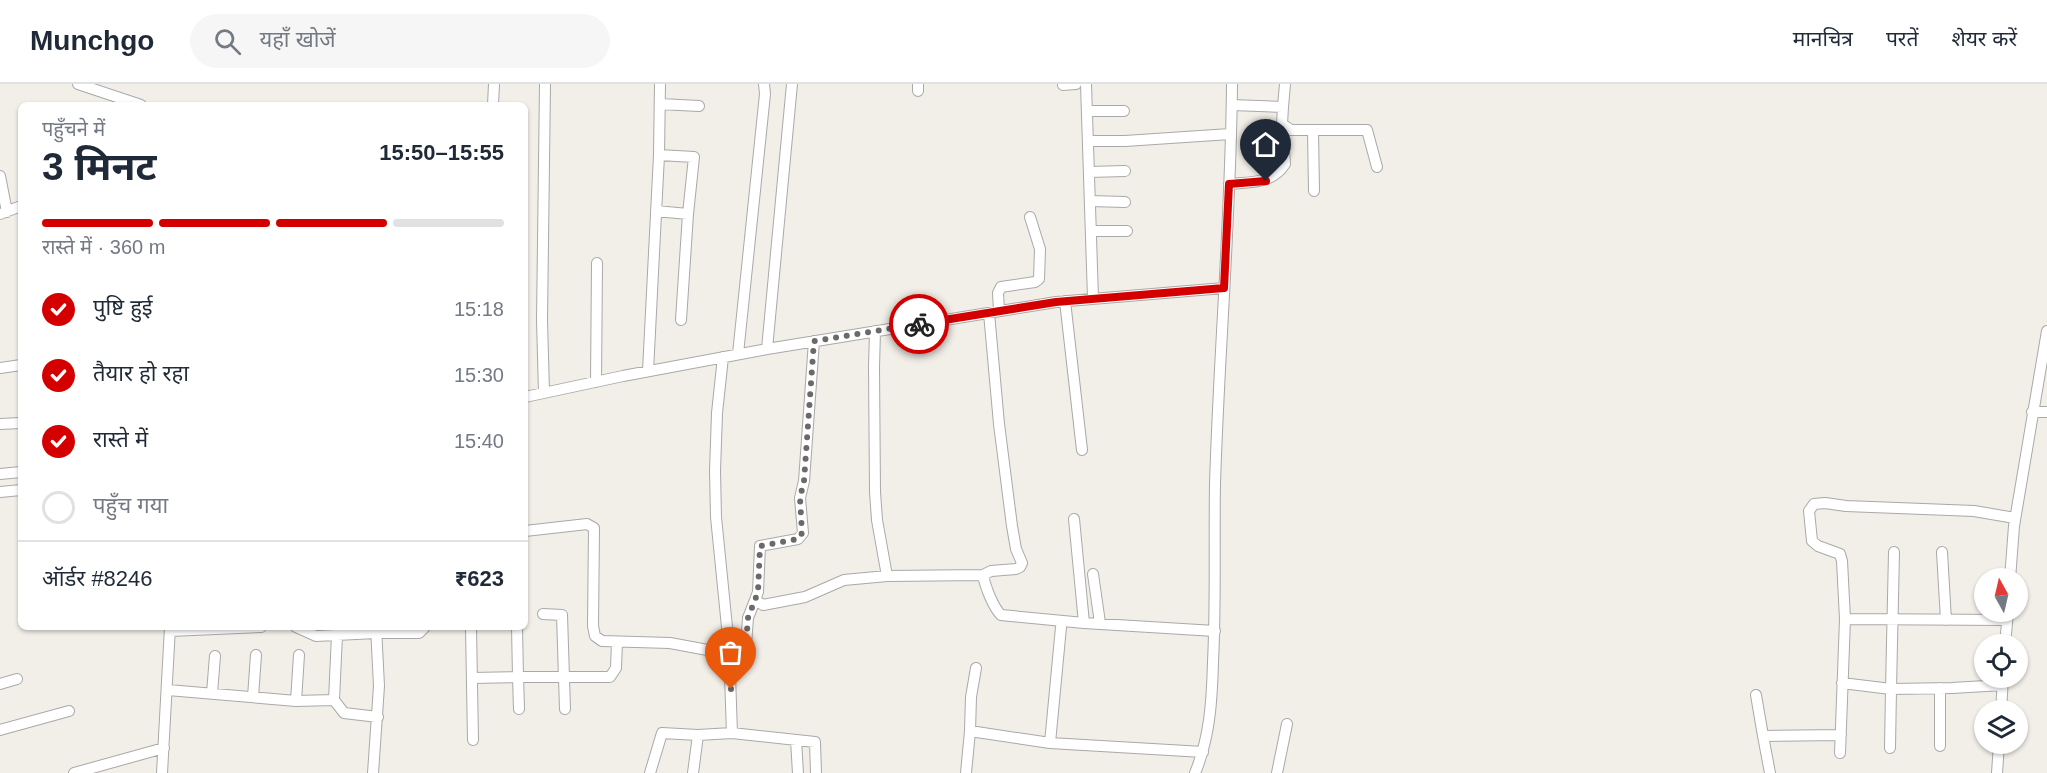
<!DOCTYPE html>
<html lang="hi">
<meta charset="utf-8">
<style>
body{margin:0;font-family:Arial,"Noto Sans Devanagari",sans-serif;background:#f6f6f7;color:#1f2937;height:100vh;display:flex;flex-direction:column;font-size:22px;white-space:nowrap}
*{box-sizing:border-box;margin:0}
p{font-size:20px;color:#747a83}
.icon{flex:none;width:33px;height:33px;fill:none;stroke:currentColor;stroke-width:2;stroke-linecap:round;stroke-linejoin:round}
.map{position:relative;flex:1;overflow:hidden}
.drawer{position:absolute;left:18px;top:18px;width:510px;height:528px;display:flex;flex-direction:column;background:#fff;border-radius:9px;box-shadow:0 2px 4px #0004}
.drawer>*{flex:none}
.needle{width:39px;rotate:352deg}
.buttons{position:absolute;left:1974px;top:484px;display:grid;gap:12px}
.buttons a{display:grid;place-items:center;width:54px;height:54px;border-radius:50%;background:#fff;box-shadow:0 2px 4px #0004;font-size:30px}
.pin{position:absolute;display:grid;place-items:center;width:51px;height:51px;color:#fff;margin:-62px -26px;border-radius:50% 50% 50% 0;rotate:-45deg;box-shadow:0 0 6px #0007}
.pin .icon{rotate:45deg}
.courier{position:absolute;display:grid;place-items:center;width:60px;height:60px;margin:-30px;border:4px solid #d40000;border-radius:50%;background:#fff;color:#222;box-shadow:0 2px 8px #0007}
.headline em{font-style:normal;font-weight:700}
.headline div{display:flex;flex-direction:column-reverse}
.headline{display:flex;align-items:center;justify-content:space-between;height:102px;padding:0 24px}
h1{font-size:39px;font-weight:700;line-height:45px}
.bar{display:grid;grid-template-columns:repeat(4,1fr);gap:9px 6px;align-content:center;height:72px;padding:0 24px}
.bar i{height:8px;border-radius:4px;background:#e0e1e3}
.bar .current{background:#d40000}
.bar p{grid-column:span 4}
.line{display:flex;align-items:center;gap:15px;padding:0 24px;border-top:2px solid #e0e1e3}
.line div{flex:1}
ol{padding:0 24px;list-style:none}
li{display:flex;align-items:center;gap:18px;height:66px}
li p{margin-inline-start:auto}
li .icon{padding:6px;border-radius:50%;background:#d40000;color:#fff;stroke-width:4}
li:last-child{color:#747a83}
li i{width:33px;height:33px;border:3px solid #e0e1e3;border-radius:50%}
header{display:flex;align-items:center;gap:36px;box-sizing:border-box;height:84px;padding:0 30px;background:#fff;border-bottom:2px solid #e0e1e3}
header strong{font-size:28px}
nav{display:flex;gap:33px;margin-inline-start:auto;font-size:21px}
.search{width:420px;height:54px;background:#f6f6f7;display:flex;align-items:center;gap:15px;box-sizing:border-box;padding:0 21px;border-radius:33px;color:#747a83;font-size:22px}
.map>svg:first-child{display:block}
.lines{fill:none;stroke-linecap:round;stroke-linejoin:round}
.minor-casing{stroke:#a9a9a9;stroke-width:12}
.minor{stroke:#fff;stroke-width:10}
.done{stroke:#6b6a68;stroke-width:6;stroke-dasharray:0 10.8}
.route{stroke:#d40000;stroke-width:8}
</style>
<header>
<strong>Munchgo</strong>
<div class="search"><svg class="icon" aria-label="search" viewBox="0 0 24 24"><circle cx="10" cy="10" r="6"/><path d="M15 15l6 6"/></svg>यहाँ खोजें</div>
<nav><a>मानचित्र</a><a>परतें</a><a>शेयर करें</a></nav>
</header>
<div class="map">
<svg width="2047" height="689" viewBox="0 0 2047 689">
<rect width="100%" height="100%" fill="#f2efe9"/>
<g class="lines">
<!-- minor casing -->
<g class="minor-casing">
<path id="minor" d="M78 0 141 21
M1086 0 1093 214
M1063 1 1076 0
M918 7V0
M660 20 699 22
M493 21 494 0
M1283 23 1285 0
M1087 27H1124
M1282 40 1291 46H1367L1377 83
M1313 47 1314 107
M1088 57H1125L1230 50
M1089 88 1125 87
M0 92 7 128
M1229 100C1251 98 1272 100 1285 80L1282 40 1283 23 1232 21
M1090 117 1125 118
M656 127 688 130 694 73 659 71
M0 130 21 122
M1091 147H1127
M1065 217 1082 366
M999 227 998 209 1001 203 1035 198 1039 195 1040 165 1030 133
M681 236 688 130
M875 247 874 283 875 408 877 436 887 492 983 491C985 502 993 523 1001 531L1084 539 1215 547
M767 265 792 0
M738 270 765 10 764 0
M723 273 717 329 715 387 716 433 729 563 732 649 815 658 816 689
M0 284 21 281
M648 287 659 71 660 0
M596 298 597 179
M544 309 542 236 545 0
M525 313 623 292 767 265 1056 218 1224 204
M2032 328H2047
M0 340 21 339
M0 390 21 388
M0 408 21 406
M1074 435 1084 539
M525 447 587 440 594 444 593 542 595 552 602 557 670 559 729 570
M1894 468 1891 605 1952 604 2003 601
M1942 468 1946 536
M1093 490 1100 539
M983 491 991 487 1016 485 1020 483 1022 479 1016 465 1012 442 999 340 989 229
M2010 495 2014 442 2047 247
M755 516 758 508 760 462 798 455 803 449 800 414 804 397 814 257
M543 530 562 531 565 625
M1845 535 1842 477 1840 470 1818 462 1812 457 1809 427 1814 420 1825 419 1846 422 1974 427 2015 434
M296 543 316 552 376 549H419L425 543
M471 543 473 656
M170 547 261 543
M2005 561 2008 528
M729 563 746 561 748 534 755 516 763 521 805 513 844 496 887 492
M472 594 518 593 517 543
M1842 599 1891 605 1890 664
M0 600 17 595
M168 606 296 617 334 616 337 551
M212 609 215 572
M1756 611 1763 652
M253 613 256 571
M334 616 344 629 378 633
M296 617 299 571
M519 625 518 593H610L616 584 617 558
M2001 627 2003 594
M0 646 69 627
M970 647 971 613 976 584
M698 651 732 649
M796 656 798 689
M1050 659 1061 543
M1940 662V604
M1840 669 1845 535 2007 536
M74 689 164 664
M162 689 170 543
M373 689 379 602 376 543
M650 689 662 649 698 651 693 689
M966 689 970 647 1050 659 1203 668
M1195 689C1210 653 1212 616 1213 578 1216 518 1214 459 1215 400 1219 267 1231 133 1232 0
M1277 689 1287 640
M1770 689 1763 652 1841 651
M1997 689 1999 660"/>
</g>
<!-- minor -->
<use href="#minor" class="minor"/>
</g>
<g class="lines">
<!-- done -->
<path class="done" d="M731 605 729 563 746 561 748 534 758 508 760 462 798 455 802 449 800 414 804 397 814 257 919 240"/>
<!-- route -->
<path class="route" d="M919 240 1056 218 1224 204 1229 100 1266 97"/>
</g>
</svg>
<div class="buttons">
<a><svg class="needle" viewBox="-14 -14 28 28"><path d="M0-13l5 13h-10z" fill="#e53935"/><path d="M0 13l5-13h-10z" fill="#747a83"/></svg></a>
<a><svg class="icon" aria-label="locate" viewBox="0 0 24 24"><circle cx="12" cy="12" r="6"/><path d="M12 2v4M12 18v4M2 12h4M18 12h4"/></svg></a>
<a><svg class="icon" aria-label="layers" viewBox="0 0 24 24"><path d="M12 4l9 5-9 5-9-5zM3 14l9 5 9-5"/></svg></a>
</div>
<div class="pin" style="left:731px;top:605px;background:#ea580c"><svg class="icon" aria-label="bag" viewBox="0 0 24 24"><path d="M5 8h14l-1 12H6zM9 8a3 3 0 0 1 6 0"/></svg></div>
<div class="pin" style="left:1266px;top:97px;background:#1f2937"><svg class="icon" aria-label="home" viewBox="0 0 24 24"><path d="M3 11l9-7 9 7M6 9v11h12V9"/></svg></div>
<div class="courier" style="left:919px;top:240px"><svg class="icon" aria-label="bike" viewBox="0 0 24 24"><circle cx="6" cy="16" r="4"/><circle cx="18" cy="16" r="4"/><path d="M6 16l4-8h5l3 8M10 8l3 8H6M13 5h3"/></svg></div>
<section class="drawer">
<div class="headline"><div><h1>3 मिनट</h1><p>पहुँचने में</p></div><em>15:50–15:55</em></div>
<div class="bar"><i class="current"></i><i class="current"></i><i class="current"></i><i></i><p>रास्ते में · 360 m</p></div>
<ol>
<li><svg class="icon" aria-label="check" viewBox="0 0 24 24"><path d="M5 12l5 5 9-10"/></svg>पुष्टि हुई<p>15:18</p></li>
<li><svg class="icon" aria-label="check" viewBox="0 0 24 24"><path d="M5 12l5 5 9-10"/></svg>तैयार हो रहा<p>15:30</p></li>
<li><svg class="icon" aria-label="check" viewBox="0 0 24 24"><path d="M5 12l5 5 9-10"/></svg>रास्ते में<p>15:40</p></li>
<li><i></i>पहुँच गया</li>
</ol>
<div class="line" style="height:78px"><div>ऑर्डर #8246</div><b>₹623</b></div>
</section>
</div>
